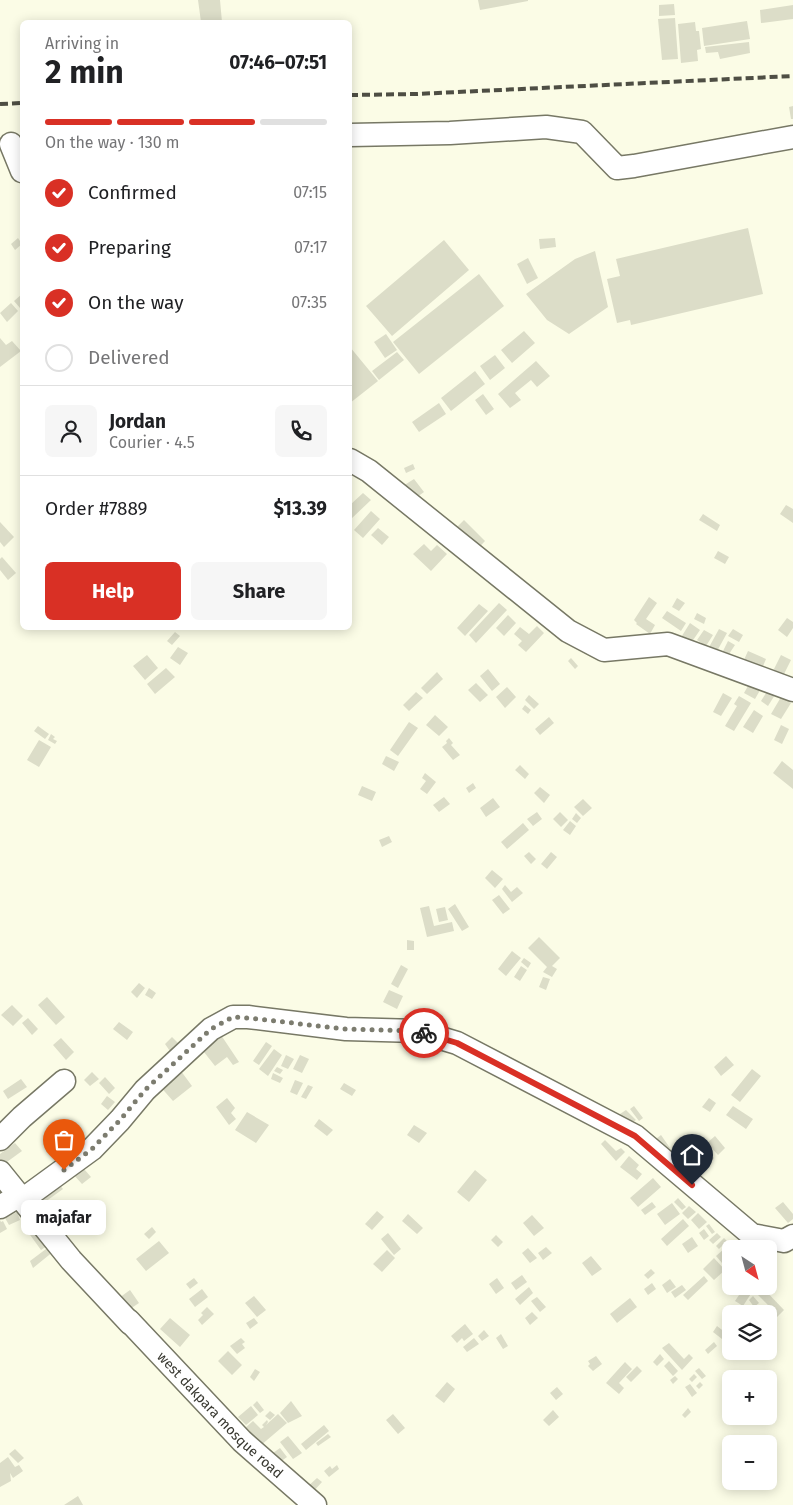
<!DOCTYPE html>
<meta charset="utf-8">
<style>
body{margin:0;font-family:"Fira Sans",sans-serif;background:#f6f6f6;color:#202124;height:100vh;display:flex;flex-direction:column;font-size:19px;white-space:nowrap}
*{box-sizing:border-box;margin:0}
p{font-size:16px;color:#757577}
.icon{flex:none;width:28px;height:28px;fill:none;stroke:currentColor;stroke-width:2;stroke-linecap:round;stroke-linejoin:round}
.map{position:relative;flex:1;overflow:hidden}
.side{position:absolute;left:20px;top:20px;width:332px;height:610px;display:flex;flex-direction:column;background:#fff;border-radius:8px;box-shadow:0 2px 12px #0003}
.side>*{flex:none}
.needle{width:32px;rotate:144deg}
.buttons{position:absolute;left:722px;top:1240px;display:grid;gap:10px}
.buttons a{display:grid;place-items:center;width:55px;height:55px;border-radius:8px;background:#fff;box-shadow:0 2px 12px #0003;font-size:25px}
.pin{position:absolute;display:grid;place-items:center;width:42px;height:42px;color:#fff;margin:-51px -21px;border-radius:50% 50% 50% 0;rotate:-45deg;box-shadow:0 0 5px #0007}
.pin .icon{rotate:45deg}
.courier{position:absolute;display:grid;place-items:center;width:50px;height:50px;margin:-25px;border:4px solid #d93025;border-radius:50%;background:#fff;color:#222;box-shadow:0 1px 6px #0007}
.bubble{position:absolute;height:35px;border-radius:8px;background:#fff;box-shadow:0 2px 12px #0003;font-size:16px;font-weight:700;line-height:35px;text-align:center}
.head em{font-style:normal;font-weight:700}
.head div{display:flex;flex-direction:column-reverse}
.head{display:flex;align-items:center;justify-content:space-between;height:85px;padding:0 25px}
h1{font-size:32px;font-weight:700;line-height:38px}
.bar{display:grid;grid-template-columns:repeat(4,1fr);gap:8px 5px;align-content:center;height:60px;padding:0 25px}
.bar i{height:6px;border-radius:4px;background:#e0e0e0}
.bar .selected{background:#d93025}
.bar p{grid-column:span 4}
.line{display:flex;align-items:center;gap:12px;padding:0 25px;border-top:1px solid #e0e0e0}
.line div{flex:1}
.round{display:grid;place-items:center;flex:none;width:52px;height:52px;border-radius:8px;background:#f6f6f6}
ol{padding:0 25px;list-style:none}
li{display:flex;align-items:center;gap:15px;height:55px}
li p{margin-inline-start:auto}
li .icon{padding:5px;border-radius:50%;background:#d93025;color:#fff;stroke-width:4}
li:last-child{color:#757577}
li i{width:28px;height:28px;border:2px solid #e0e0e0;border-radius:50%}
.action{display:flex;gap:10px;margin-top:auto;padding:10px 25px}
.action a{flex:1;height:58px;border-radius:8px;background:#d93025;color:#fff;font-size:20px;font-weight:700;line-height:58px;text-align:center}
.action a+a{background:#f6f6f6;color:#202124}
.map>svg:first-child{display:block}
.building{fill:#dcddc8}
.lines{fill:none;stroke-linecap:round;stroke-linejoin:round}
.minor-casing{stroke:#777865;stroke-width:25}
.minor{stroke:#fff;stroke-width:22}
.rail{stroke:#4e4e44;stroke-width:4;stroke-dasharray:8 4;stroke-linecap:butt}
.done{stroke:#7c7c6f;stroke-width:5;stroke-dasharray:0 9}
.route{stroke:#d93025;stroke-width:6}
.labels{text-anchor:middle;stroke-width:4.5;stroke-linejoin:round;paint-order:stroke}
.street-label{font-size:14px;fill:#37372f;stroke:#fbfce6}
</style>
<div class="map">
<svg width="793" height="1505" viewBox="0 0 793 1505">
<rect width="100%" height="100%" fill="#fbfce6"/>
<!-- building -->
<path class="building" d="M198 0H220L222 22H201Z
M478 0H528V1L480 10Z
M674 4 675 15 659 16V5Z
M793 5V19L761 23 760 10Z
M675 18 678 59 662 60 658 19Z
M747 21 750 39 704 46 702 28Z
M695 22 696 31H699L701 49 697 50 698 61 681 63 678 24Z
M749 42 750 53 720 59 718 52 706 53 705 47Z
M793 106V119H791L789 107Z
M748 228 763 294 631 325 630 320 617 323 607 279 620 276 616 259Z
M18 238 22 244 15 250 11 244Z
M555 238 556 247 540 249 539 239Z
M444 240 469 270 392 336 366 306Z
M595 251 608 307 569 334 547 320 526 294 575 259Z
M528 258 538 278 527 284 517 264Z
M479 274 504 306 419 374 393 342Z
M22 294V307L20 308 14 301Z
M11 303 18 311 7 322 0 313Z
M524 331 535 343 512 363 501 350Z
M386 334 397 350 385 358 374 342Z
M0 338 6 345 12 341 21 351 0 367Z
M350 347 378 381 350 403Z
M397 352 404 360 379 380 372 371Z
M495 355 505 368 490 380 480 366Z
M536 361 550 376 537 387 531 380 515 393 521 400 510 408 498 394Z
M475 371 485 384 451 411 441 398Z
M483 394 494 409 486 415 475 400Z
M439 403 446 414 419 432 412 422Z
M413 464 415 469 406 473 404 468Z
M414 479 424 492 413 500 403 486Z
M363 493 371 500 350 520V505Z
M786 505 793 509V523L780 514Z
M371 511 380 519 363 538 354 530Z
M703 514 720 525 717 531 699 520Z
M464 520 485 541 473 554 451 533Z
M0 522 14 537 4 547 0 542Z
M378 528 389 537 382 545 371 535Z
M424 544 431 551 437 545 447 554 431 571 413 554Z
M718 551 729 557 725 564 714 558Z
M2 557 16 573 8 580 0 570V559Z
M649 597 657 603 646 619 655 625 650 634 636 624 637 623 634 620Z
M677 598 685 603 679 611 672 607Z
M499 603 507 610 476 643 469 635Z
M479 604 488 611 465 636 457 628Z
M667 611 686 623 681 631 662 618Z
M697 613 706 618 704 624 694 619Z
M508 615 516 623 504 636 496 628Z
M787 618 793 622V628L787 637 778 630Z
M690 623 700 630 689 646 680 639Z
M537 626 544 633 526 652 518 645 522 641 514 634 520 627 529 634Z
M719 629 727 633 716 653 708 649Z
M733 629 743 635 739 642 728 636Z
M704 630 713 635 706 646 697 640Z
M175 632 180 636 172 645 167 641Z
M728 641 735 645 729 654 723 651Z
M178 647 188 653 180 665 170 658Z
M748 651 766 659 761 671 743 662Z
M147 655 158 668 145 680 133 666Z
M781 655 791 660 781 680 771 675Z
M571 658 578 666 575 669 568 661Z
M166 668 175 677 155 694 147 684Z
M488 669 500 684 492 691 480 676Z
M437 672 443 679 427 694 421 688Z
M752 679 763 685 755 699 744 693Z
M476 683 488 695 480 702 468 690Z
M771 685 778 690 768 706 761 701Z
M507 687 516 697 505 708 496 697Z
M416 692 423 698 409 711 403 705Z
M723 693 732 698 721 716 713 712Z
M529 695 539 704 534 709 525 700Z
M739 696 751 703 734 731 725 726 737 706 734 704Z
M781 697 791 703 781 719 771 714Z
M525 705 531 710 528 714 522 709Z
M754 710 763 716 753 733 743 727Z
M435 715 448 727 439 736 426 725Z
M549 717 554 723 540 735 535 729Z
M409 722 418 728 398 756 390 750Z
M781 725 789 729 782 744 774 740Z
M38 726 49 734 45 739 34 731Z
M51 734 55 737 53 739 57 741 55 744 48 740Z
M449 738 453 743 451 745 460 755 453 760 442 747 447 743 446 741Z
M39 740 51 747 39 767 27 760Z
M386 756 399 762 394 771 382 764Z
M782 761 793 770V789L773 773Z
M520 765 529 774 525 779 515 770Z
M425 773 436 782 427 794 420 789 426 781 422 778Z
M473 783 476 788 469 793 466 788Z
M362 786 376 792 372 801 358 795Z
M540 787 550 795 544 803 534 793Z
M444 797 450 804 439 812 433 805Z
M493 798 500 807 486 817 480 808Z
M583 799 592 808 583 816 574 807Z
M537 812 542 819 533 826 527 819Z
M560 812 568 820 561 827 553 819Z
M576 813 581 818 577 823 572 819Z
M570 821 576 826 570 835 563 830Z
M523 823 529 830 507 849 501 842Z
M389 836 392 842 382 847 379 840Z
M529 852 536 859 531 864 524 856Z
M551 852 557 857 547 869 541 864Z
M492 870 503 879 495 888 485 878Z
M505 885 511 892 517 887 523 893 512 902 502 889Z
M499 895 510 909 503 914 492 900Z
M455 904 469 927 462 931 448 909Z
M429 906 434 926 452 922 454 931 427 937 420 908Z
M445 907 448 920 439 922 436 909Z
M539 937 560 958 552 966 557 969 552 977 543 972 547 967 528 948Z
M407 940 414 941V950H407Z
M512 951 521 958 506 976 498 969Z
M524 958 531 963 528 968 521 962Z
M401 965 408 969 398 988 391 984Z
M521 966 527 970 520 981 514 977Z
M543 977 550 979 546 990 539 987Z
M139 983 145 988 137 998 131 992Z
M149 988 156 993 152 999 145 995Z
M389 990 403 996 397 1009 383 1002Z
M47 997 65 1017 56 1025 38 1005Z
M12 1005 23 1016 13 1026 1 1015Z
M28 1018 38 1029 32 1035 22 1023Z
M119 1022 133 1032 127 1040 113 1029Z
M219 1032 239 1062 233 1065 227 1057 215 1066 200 1047Z
M172 1037 180 1045 172 1054 165 1044Z
M61 1038 74 1052 66 1060 53 1045Z
M266 1042 272 1046 259 1065 253 1061Z
M274 1049 282 1055 268 1076 259 1069Z
M286 1055 294 1059 288 1069 281 1066Z
M300 1055 309 1059 302 1073 293 1069Z
M726 1056 734 1065 721 1076 714 1067Z
M178 1067 192 1086 173 1101 158 1084Z
M277 1067 283 1070 280 1074 274 1071Z
M752 1069 761 1076 740 1102 731 1095Z
M92 1072 99 1079 90 1086 84 1080Z
M273 1073 283 1078 280 1083 271 1079Z
M105 1077 115 1088 109 1094 99 1083Z
M21 1079 27 1087 8 1099 3 1091Z
M295 1080 303 1083 297 1095 290 1092Z
M344 1083 356 1090 352 1096 340 1089Z
M308 1085 313 1087 306 1099 301 1097Z
M107 1096 115 1102 108 1110 101 1104Z
M227 1098 235 1108 231 1113 236 1119 229 1125 216 1107Z
M709 1098 716 1103 710 1112 702 1107Z
M634 1106 643 1118 639 1121 630 1109Z
M733 1106 753 1119 746 1129 726 1115Z
M626 1110 636 1120 629 1125 620 1114Z
M247 1112 269 1125 256 1143 235 1130Z
M319 1119 333 1130 327 1136 314 1126Z
M414 1125 427 1133 419 1143 407 1135Z
M661 1135 670 1148 661 1155 652 1142Z
M715 1136 725 1148 718 1155 707 1143Z
M605 1140 616 1151 621 1148 625 1152 616 1161 601 1144Z
M15 1143 22 1151 0 1167V1154Z
M55 1143 62 1152 55 1157 48 1148Z
M706 1150 714 1158 697 1174 689 1166Z
M629 1156 639 1165 636 1169 642 1174 637 1180 620 1167Z
M85 1164 87 1167 84 1169 91 1177 82 1184 73 1174Z
M475 1170 487 1180 469 1202 457 1192Z
M653 1178 661 1187 638 1207 630 1198Z
M58 1183 63 1189 45 1202 41 1194Z
M678 1198 686 1207 682 1210 674 1202Z
M652 1202 656 1207 645 1215 641 1210Z
M783 1202 793 1214V1219L788 1223 775 1208Z
M672 1203 680 1214 665 1225 657 1214Z
M689 1206 696 1212 688 1219 682 1213Z
M377 1211 384 1217 372 1230 365 1224Z
M17 1212 20 1220 9 1225 5 1218Z
M68 1213 78 1225 72 1231 62 1218Z
M698 1213 707 1222 699 1229 691 1220Z
M408 1214 423 1228 417 1234 402 1221Z
M532 1215 544 1228 534 1236 523 1223Z
M683 1219 689 1226 667 1246 661 1239Z
M0 1220 1 1222 3 1221 7 1229 0 1233Z
M709 1224 715 1232 712 1234 706 1226Z
M152 1227 156 1232 149 1239 144 1234Z
M34 1228 47 1246 41 1250 28 1232Z
M704 1229 709 1236 704 1240 699 1233Z
M388 1233 401 1249 394 1255 381 1239Z
M717 1233 721 1237 713 1244 709 1240Z
M496 1235 503 1242 498 1247 491 1240Z
M692 1237 698 1246 688 1253 682 1244Z
M724 1238 727 1241 719 1249 716 1246Z
M159 1241 169 1253 146 1271 136 1259Z
M733 1241 740 1249H731V1259L730 1257 722 1263 716 1256Z
M50 1246 54 1251 33 1268 30 1261Z
M546 1247 552 1253 543 1260 538 1253Z
M528 1248 537 1258 530 1263 522 1253Z
M387 1250 395 1258 382 1272 373 1264Z
M591 1256 602 1269 592 1276 582 1263Z
M714 1258 725 1270 714 1280 703 1269Z
M729 1259 731 1261V1270L729 1272 723 1266Z
M651 1269 655 1273 648 1279 644 1275Z
M522 1275 527 1282 516 1290 511 1283Z
M704 1276 708 1281 688 1300 683 1295Z
M731 1277V1286H740L735 1292 726 1285Z
M194 1278 198 1283 190 1289 186 1284Z
M497 1278 504 1288 496 1294 489 1284Z
M670 1279 676 1287 667 1293 662 1285Z
M652 1283 656 1289 648 1295 644 1289Z
M682 1285 686 1290 675 1298 671 1292Z
M745 1286H756L743 1306 735 1301Z
M529 1287 533 1293 520 1305 515 1299Z
M762 1287 784 1310 772 1322 769 1319V1314L762 1313 768 1305 756 1293Z
M202 1289 208 1297 195 1307 189 1299Z
M130 1290 139 1303 127 1311 119 1298Z
M254 1296 266 1310 257 1317 245 1303Z
M753 1296 759 1303 754 1307 749 1300Z
M537 1297 546 1307 540 1312 531 1301Z
M630 1298 637 1307 617 1323 610 1314Z
M207 1307 214 1314 202 1325 198 1320 203 1315 201 1313Z
M532 1312 538 1318 530 1325 525 1318Z
M170 1318 190 1335 180 1347 160 1329Z
M254 1318 258 1323 250 1329 246 1323Z
M465 1324 473 1334 464 1341 462 1338 457 1343 451 1336Z
M717 1326 731 1337V1346L713 1332Z
M484 1330 489 1336 482 1341 478 1336Z
M501 1334 508 1346 503 1349 496 1338Z
M241 1338 245 1342 242 1344 245 1348 237 1354 230 1346Z
M474 1338 479 1344 467 1352 463 1347Z
M714 1342 717 1346 708 1354 705 1350Z
M669 1343 684 1359 689 1354 693 1358 682 1370 662 1348Z
M228 1351 242 1365 232 1375 218 1361Z
M660 1354 664 1359 657 1366 653 1362Z
M596 1356 602 1364 593 1371 588 1366 590 1364 588 1361Z
M669 1361 678 1371 673 1376 664 1366Z
M625 1362 632 1369 619 1383 624 1388 619 1394 606 1383Z
M637 1366 642 1371 631 1382 626 1377Z
M699 1368 706 1376 702 1379 695 1371Z
M255 1369 260 1372 254 1381 250 1377Z
M694 1374 697 1377 692 1382 689 1379Z
M675 1376 678 1379 673 1384 670 1380Z
M447 1382 455 1389 444 1403 435 1396Z
M700 1382 703 1385 699 1389 696 1386Z
M690 1384 697 1393 692 1397 685 1387Z
M557 1387 563 1394 556 1400 550 1393Z
M257 1401 264 1410 260 1413 253 1405Z
M291 1401 302 1416 288 1423 280 1413Z
M251 1406 258 1415 246 1425 238 1417Z
M688 1408 691 1412 685 1418 682 1415Z
M553 1410 559 1417 549 1426 543 1420Z
M270 1411 275 1415 270 1420 265 1416Z
M278 1414 287 1423 260 1446 244 1429 253 1421 261 1429 264 1427 262 1425 267 1420 268 1422 266 1425Z
M393 1414 405 1428 398 1434 386 1420Z
M324 1425 329 1431 306 1450 301 1444Z
M328 1434 331 1437 318 1446 316 1443Z
M288 1436 302 1453 293 1459 280 1442Z
M280 1448 287 1457 280 1462 273 1453Z
M15 1449 24 1458 18 1463 9 1454Z
M8 1457 15 1467 19 1465 23 1471 13 1478 10 1473 11 1481 0 1487V1463Z
M337 1465 339 1469 329 1477 324 1471 330 1466 332 1469Z
M317 1478 322 1482 312 1493 306 1488Z
M78 1496 83 1505H64Z"/>
<g class="lines">
<!-- minor casing -->
<g class="minor-casing">
<g id="minor">
<path d="M350 135 450 133 546 127 582 132 617 168 634 166 793 137"/>
<path d="M11 144 22 171"/>
<path d="M350 460 369 471 568 631 604 650 668 644 793 690"/>
<path d="M0 1139 22 1117 64 1081"/>
<path d="M0 1172 71 1260 130 1323"/>
<path d="M22 1200 92 1149 120 1120 145 1090 211 1029 233 1017H248L346 1029 417 1031 457 1043 635 1136 752 1235 784 1241 793 1236"/>
<path d="M0 1207 18 1196"/>
<path id="s1" d="M129 1321 242 1441 315 1505"/>
</g>
</g>
<!-- minor -->
<use href="#minor" class="minor"/>
<!-- rail -->
<path class="rail" d="M350 95 416 94 793 76
M0 104 22 103"/>
</g>
<g class="lines">
<!-- done -->
<path class="done" d="M64 1170 92 1149 120 1120 145 1090 211 1029 233 1017 248 1018 346 1029 417 1031 424 1033"/>
<!-- route -->
<path class="route" d="M424 1033 457 1043 635 1136 692 1185"/>
</g>
<g class="labels">
<!-- street labels -->
<g class="street-label">
<text dy="5" stroke="none"><textPath href="#s1" startOffset="131">west dakpara mosque road</textPath></text>
</g>
</g>
</svg>
<div class="buttons">
<a><svg class="needle" viewBox="-14 -14 28 28"><path d="M0-13l5 13h-10z" fill="#e53935"/><path d="M0 13l5-13h-10z" fill="#757577"/></svg></a>
<a><svg class="icon" aria-label="layers" viewBox="0 0 24 24"><path d="M12 4l9 5-9 5-9-5zM3 14l9 5 9-5"/></svg></a>
<a>+</a>
<a>−</a>
</div>
<div class="pin" style="left:64px;top:1170px;background:#ea580c"><svg class="icon" aria-label="bag" viewBox="0 0 24 24"><path d="M5 8h14l-1 12H6zM9 8a3 3 0 0 1 6 0"/></svg></div>
<div class="pin" style="left:692px;top:1185px;background:#1f2937"><svg class="icon" aria-label="home" viewBox="0 0 24 24"><path d="M3 11l9-7 9 7M6 9v11h12V9"/></svg></div>
<div class="courier" style="left:424px;top:1033px"><svg class="icon" aria-label="bike" viewBox="0 0 24 24"><circle cx="6" cy="16" r="4"/><circle cx="18" cy="16" r="4"/><path d="M6 16l4-8h5l3 8M10 8l3 8H6M13 5h3"/></svg></div>
<div class="bubble" style="left:21px;top:1200px;width:85px">majafar</div>
<section class="side">
<div class="head"><div><h1>2 min</h1><p>Arriving in</p></div><em>07:46–07:51</em></div>
<div class="bar"><i class="selected"></i><i class="selected"></i><i class="selected"></i><i></i><p>On the way · 130 m</p></div>
<ol>
<li><svg class="icon" aria-label="check" viewBox="0 0 24 24"><path d="M5 12l5 5 9-10"/></svg>Confirmed<p>07:15</p></li>
<li><svg class="icon" aria-label="check" viewBox="0 0 24 24"><path d="M5 12l5 5 9-10"/></svg>Preparing<p>07:17</p></li>
<li><svg class="icon" aria-label="check" viewBox="0 0 24 24"><path d="M5 12l5 5 9-10"/></svg>On the way<p>07:35</p></li>
<li><i></i>Delivered</li>
</ol>
<div class="line" style="height:90px"><a class="round"><svg class="icon" aria-label="person" viewBox="0 0 24 24"><circle cx="12" cy="8" r="4"/><path d="M4 21q1-7 8-7t8 7"/></svg></a><div><b>Jordan</b><p>Courier · 4.5</p></div><a class="round"><svg class="icon" aria-label="phone" viewBox="0 0 24 24"><path d="M5 4h4l2 5-3 2q2 4 5 5l2-3 5 2v4C11 20 4 13 5 4z"/></svg></a></div>
<div class="line" style="height:65px"><div>Order #7889</div><b>$13.39</b></div>
<div class="action"><a>Help</a><a>Share</a></div>
</section>
</div>
